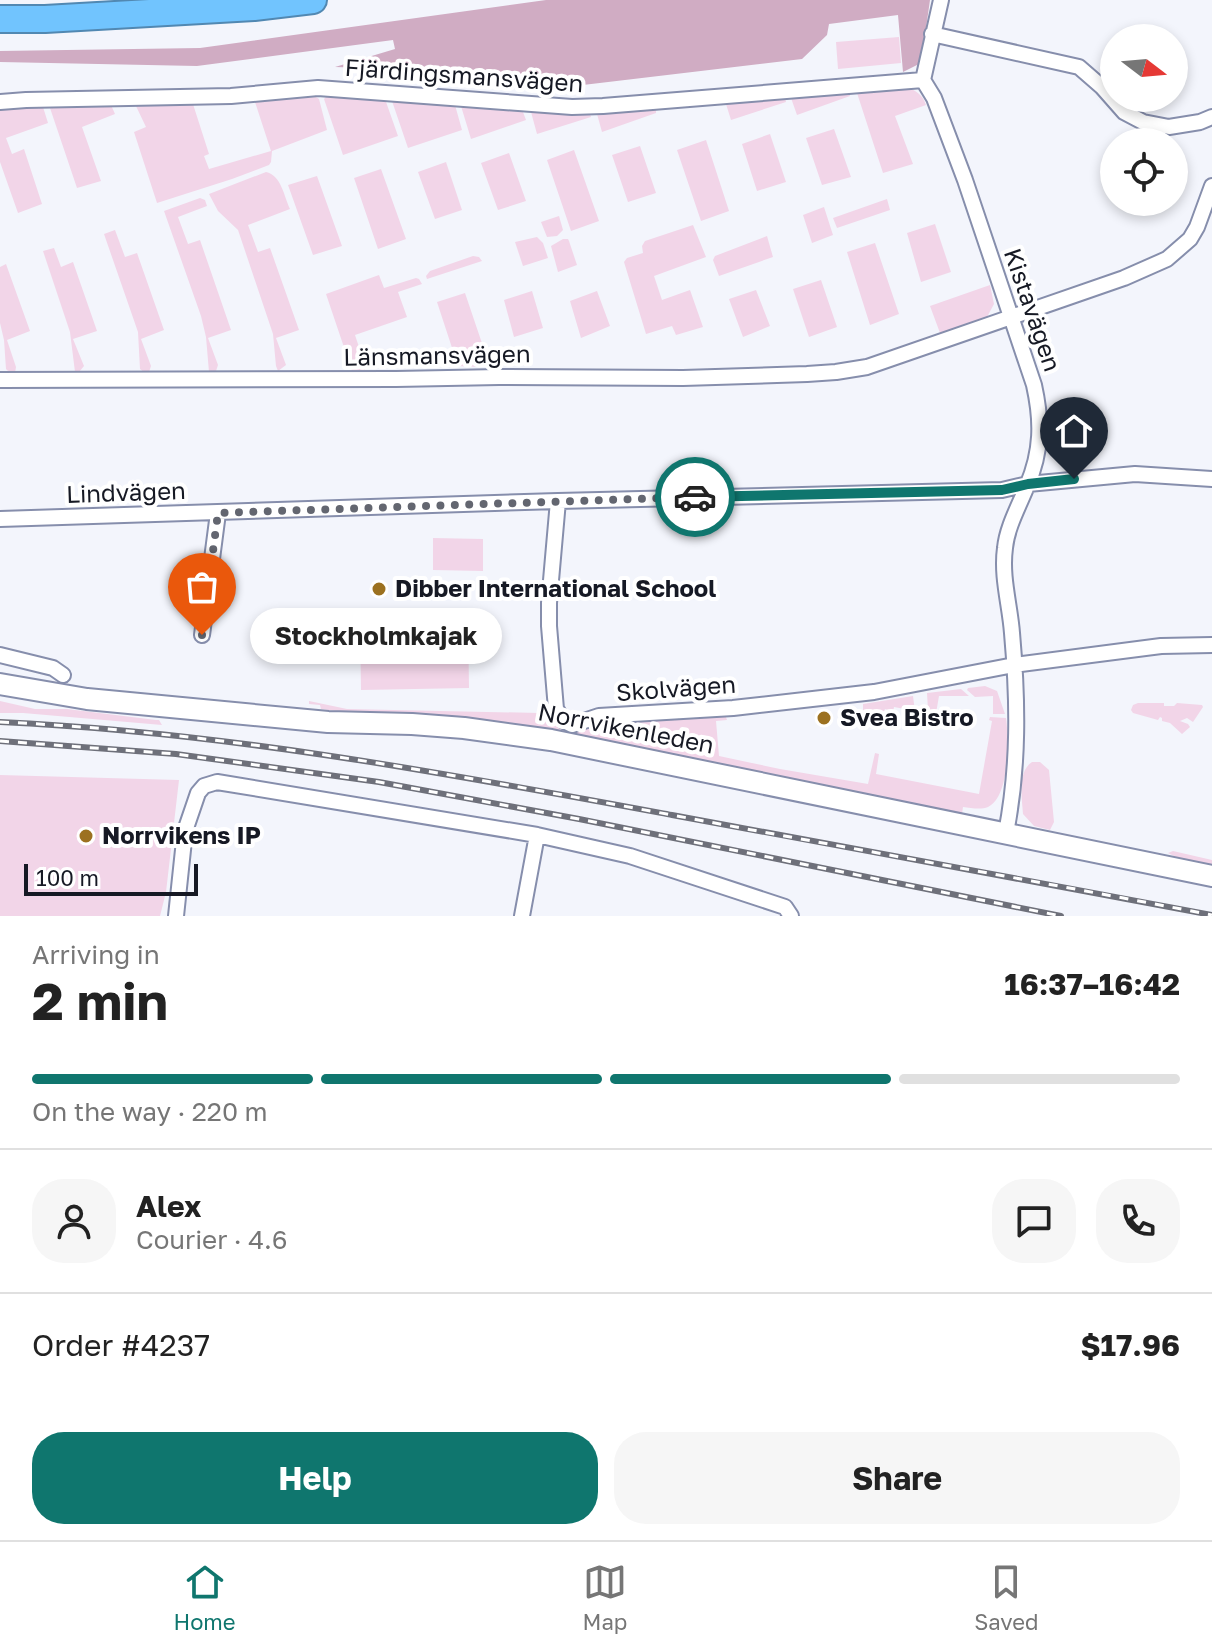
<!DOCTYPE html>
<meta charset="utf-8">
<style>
body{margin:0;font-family:"Golos Text",sans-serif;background:#f6f6f6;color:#222;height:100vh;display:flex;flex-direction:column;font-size:30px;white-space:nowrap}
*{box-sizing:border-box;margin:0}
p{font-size:26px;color:#767676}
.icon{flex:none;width:44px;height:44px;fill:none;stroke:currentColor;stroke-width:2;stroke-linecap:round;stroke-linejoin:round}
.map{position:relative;height:916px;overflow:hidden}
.drawer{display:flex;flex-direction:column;background:#fff;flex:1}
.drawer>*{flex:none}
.needle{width:52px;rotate:106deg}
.fabs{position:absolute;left:1100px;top:24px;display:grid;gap:16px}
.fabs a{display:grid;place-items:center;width:88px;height:88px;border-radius:50%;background:#fff;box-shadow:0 4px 12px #0003;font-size:40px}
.scale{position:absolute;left:24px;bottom:20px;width:174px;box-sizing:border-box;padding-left:8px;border:4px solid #161924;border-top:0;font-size:22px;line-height:28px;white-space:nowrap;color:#161924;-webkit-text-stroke:6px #fff;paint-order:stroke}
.pin{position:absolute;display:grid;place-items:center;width:68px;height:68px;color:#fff;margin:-82px -34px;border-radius:50% 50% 50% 0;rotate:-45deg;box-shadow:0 0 8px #0007}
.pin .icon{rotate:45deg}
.courier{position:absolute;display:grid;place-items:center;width:80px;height:80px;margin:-40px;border:6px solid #0f766e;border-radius:50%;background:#fff;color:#222;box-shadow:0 2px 10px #0007}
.bubble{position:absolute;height:56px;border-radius:28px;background:#fff;box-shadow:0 4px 12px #0003;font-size:26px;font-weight:700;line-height:56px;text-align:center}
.head em{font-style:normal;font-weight:700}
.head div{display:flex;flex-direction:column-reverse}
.head{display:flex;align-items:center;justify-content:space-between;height:136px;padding:0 32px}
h1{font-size:52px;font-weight:700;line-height:60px}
.bar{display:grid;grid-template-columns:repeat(4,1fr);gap:12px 8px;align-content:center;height:96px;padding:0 32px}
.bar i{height:10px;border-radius:6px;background:#e0e0e0}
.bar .on{background:#0f766e}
.bar p{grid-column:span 4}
.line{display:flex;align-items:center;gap:20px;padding:0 32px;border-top:2px solid #e0e0e0}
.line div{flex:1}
.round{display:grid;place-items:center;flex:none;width:84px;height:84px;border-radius:32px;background:#f6f6f6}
.button{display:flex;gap:16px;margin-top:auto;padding:16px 32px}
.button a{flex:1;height:92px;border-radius:32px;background:#0f766e;color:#fff;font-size:32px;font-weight:700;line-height:92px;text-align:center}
.button a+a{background:#f6f6f6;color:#222}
.menu{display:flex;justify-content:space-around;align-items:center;height:112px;border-top:2px solid #e0e0e0;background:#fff;font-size:22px;color:#767676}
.menu a{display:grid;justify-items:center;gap:4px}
.menu .on{color:#0f766e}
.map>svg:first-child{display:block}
.green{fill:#f2d5e8}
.forest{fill:#d0acc3}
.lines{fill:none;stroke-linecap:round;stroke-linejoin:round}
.street-casing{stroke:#868eac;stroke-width:18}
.secondary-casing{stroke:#868eac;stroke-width:24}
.highway-casing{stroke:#5188b2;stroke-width:30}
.street{stroke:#fff;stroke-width:14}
.secondary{stroke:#fff;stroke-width:20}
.highway{stroke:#71c4fe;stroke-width:26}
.rail-casing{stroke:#6e707a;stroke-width:6}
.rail{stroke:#fff;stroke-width:3;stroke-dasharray:9;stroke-linecap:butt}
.done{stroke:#636670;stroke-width:8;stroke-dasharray:0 14.4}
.route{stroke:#0f766e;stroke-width:10}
.poi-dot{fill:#9c7120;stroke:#fff;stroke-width:3}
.labels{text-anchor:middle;stroke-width:8;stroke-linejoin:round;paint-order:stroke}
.street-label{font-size:24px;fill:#161924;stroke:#fff}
.poi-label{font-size:24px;font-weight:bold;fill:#161924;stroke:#fff;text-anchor:start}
</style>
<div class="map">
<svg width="1212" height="916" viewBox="0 0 1212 916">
<rect width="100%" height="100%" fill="#f3f5fc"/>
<!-- green -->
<path class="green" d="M899 37 901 63 838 69 836 42Z
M907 88C917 90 923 96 926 105L895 116 913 164 883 173 857 93Z
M849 93 850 96 797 115 791 98Z
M316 97 319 99 327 130 272 151 271 162 269 165 232 179 157 203 134 132 146 127 135 104 192 101 209 154 204 156 209 169 271 151 255 102Z
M326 97 385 99 398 136 343 155 324 99Z
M785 98 786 102 731 120 726 104Z
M393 100 455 105 462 130 408 148 392 101Z
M111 105 115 114 82 127 101 181 77 188 50 108 52 106Z
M461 106 523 112 526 120 471 139Z
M43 107 48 123 6 138 12 154 24 149 42 204 18 213 0 162V110Z
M656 110V113L602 132 597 114Z
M531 112 590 114 591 117 537 134Z
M834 129 851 177 822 185 806 138Z
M770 134 786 182 757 191 742 144Z
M706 140 729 211 701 221 677 150Z
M640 146 656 193 628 202 612 155Z
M574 150 599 221 571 231 547 160Z
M509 153 526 201 498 210 481 163Z
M446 162 462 210 435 219 418 172Z
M381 169 406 239 378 249 354 178Z
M266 172C281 175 284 196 290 209L248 225 258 252 270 248 299 330 276 338 286 365 278 371 276 366 273 334 238 230 218 211 209 194Z
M317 176 342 246 313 255 288 185Z
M200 198 205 200 207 206 178 217 188 244 200 240 231 330 208 338 218 365 216 371 209 372 206 337 201 316 164 211Z
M887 199 890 210 837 228 833 218Z
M824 207 833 235 812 243 803 215Z
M559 216 563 230 557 236 547 237 541 222Z
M935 224 951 272 921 282 907 233Z
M693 225 706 257 654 276 662 300 690 290 703 327 676 335 672 326 646 334 624 262 627 258 643 253 642 246 645 241Z
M115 230 125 257 137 253 164 330 141 339 151 366 149 372H144L140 369 138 332 104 234Z
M767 236 773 257 719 276 713 260 715 256Z
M537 237 543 243 548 258 523 266 515 242Z
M563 239H568L569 241 577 265 558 272 551 246Z
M875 243 899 314 870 325 847 252Z
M54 248 61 267 73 262 97 331 73 339 84 366 79 372H75L70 332 43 251Z
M473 256 479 257 482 261 427 279 426 276 430 271Z
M6 264 30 331 7 340 16 367 15 373H10L6 369 4 340 0 323V267Z
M379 275 384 288 416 278 419 279 422 284 398 292 407 317 355 335 363 359 365 370 352 371 326 294Z
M821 280 837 327 809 337 793 289Z
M990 285 994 304 987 317 940 333 930 306Z
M756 290 770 326 743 337 729 299Z
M532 291 543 328 514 337 504 300Z
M597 291 610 326 581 338 570 301Z
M465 293 489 364 480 367 458 366 437 302Z
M433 538 483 539V571L433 570Z
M468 618 469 688 361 690 360 620Z
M985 686 997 691 1005 714H993V696L975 697 967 690 968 688Z
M961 689 969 696H939L935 719 931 718 928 710 927 693Z
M913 696 916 719 909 716 910 710 894 707 893 712 885 709 881 721 863 719V704Z
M0 701 35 709H67L156 720H159L162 725 23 713H0Z
M309 701 347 709 539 713 548 715 561 728 569 730 599 722 725 714 727 720 716 721 719 756 780 769 868 784 875 753 879 754 876 774 979 794 992 721 989 720 990 717 1006 718C1009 738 1010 797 988 807 981 810 971 808 963 807L962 814 504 723 404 713 343 712 321 709 320 705 309 704Z
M1138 703H1164V706H1174L1177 703 1202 705 1203 707 1193 722 1187 718 1180 721 1188 724 1190 727 1182 734 1170 723 1162 721V718L1160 717 1158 720 1133 713 1131 710 1133 705Z
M1032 762H1040L1049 770 1054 822 1050 830 1034 826 1023 814C1022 798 1017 772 1032 762Z
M0 775 179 780 166 892 160 916H0Z
M1173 851 1212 860V868L1192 865 1168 853Z"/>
<!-- forest -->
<path class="forest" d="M546 0H930L921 63 903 72 898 15 829 24 827 35 802 59 566 87 462 71 335 67 395 49 393 40 197 66 0 62V51L200 48Z"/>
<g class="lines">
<!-- street casing -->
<g class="street-casing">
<path id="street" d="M941 0 923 80 934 98 965 180 1034 385C1042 421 1042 451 1027 486 1019 506 1007 527 1005 548 1001 577 1010 605 1012 633 1018 701 1019 766 1006 833
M932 34 1079 67 1102 87 1124 112 1143 122 1169 127 1200 122 1212 117
M0 102 26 100 231 96 318 88 572 107 603 106 923 80
M0 380 396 379 499 377 683 378 807 374 836 372 867 367 1124 278 1167 259 1190 239 1197 227 1212 186
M558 501 549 603V626L556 709 564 721 572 725 599 716 733 708 874 692 1014 665 1161 646 1212 645
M0 519 558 501 1002 490 1028 484 1135 474 1212 479
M202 635 218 513
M0 655 53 668 63 675
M176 916 185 831 198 793 204 786 217 782 537 835 630 856 785 907 791 916
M522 916 537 835"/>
</g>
<!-- secondary casing -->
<g class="secondary-casing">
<path id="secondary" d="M0 684 87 699 328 722 412 724 464 728 551 740 1212 876"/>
</g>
<!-- highway casing -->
<g class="highway-casing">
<path id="highway" d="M0 19H45L254 7 313 0"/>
</g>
<!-- street -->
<use href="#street" class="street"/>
<!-- secondary -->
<use href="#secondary" class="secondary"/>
<!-- highway -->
<use href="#highway" class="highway"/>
<!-- rail casing -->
<g class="rail-casing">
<path id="rail" d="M0 722C226 732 450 774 672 815 852 849 1032 880 1212 915
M0 741 176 754 379 782 579 819 1061 916"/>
</g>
<!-- rail -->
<use href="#rail" class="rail"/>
</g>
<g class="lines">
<!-- done -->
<path class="done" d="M202 635 218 513 695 497"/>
<!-- route -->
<path class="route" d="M695 497 1002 490 1028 484 1074 479"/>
</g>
<!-- markers -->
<g class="poi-dot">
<circle cx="379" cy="589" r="8"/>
<circle cx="824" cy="718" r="8"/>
<circle cx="86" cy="836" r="8"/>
</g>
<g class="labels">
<!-- street labels -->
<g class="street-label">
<text transform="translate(464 76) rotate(4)" y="8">Fjärdingsmansvägen</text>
<text transform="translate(1032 310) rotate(71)" y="8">Kistavägen</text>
<text transform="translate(437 356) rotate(-1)" y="8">Länsmansvägen</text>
<text transform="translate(126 493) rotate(-2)" y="8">Lindvägen</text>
<text transform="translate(676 689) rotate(-4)" y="8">Skolvägen</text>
<text transform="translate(626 729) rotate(11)" y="8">Norrvikenleden</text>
</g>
<!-- poi labels -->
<g class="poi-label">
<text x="395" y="597">Dibber International School</text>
<text x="840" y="726">Svea Bistro</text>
<text x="102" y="844">Norrvikens IP</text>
</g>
</g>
</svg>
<div class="fabs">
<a><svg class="needle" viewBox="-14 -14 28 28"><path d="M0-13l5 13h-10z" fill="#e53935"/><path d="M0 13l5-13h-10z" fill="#767676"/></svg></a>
<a><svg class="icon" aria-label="locate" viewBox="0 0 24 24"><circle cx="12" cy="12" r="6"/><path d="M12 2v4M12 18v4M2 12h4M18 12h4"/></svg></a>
</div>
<div class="scale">100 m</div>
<div class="pin" style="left:202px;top:635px;background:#ea580c"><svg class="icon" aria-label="bag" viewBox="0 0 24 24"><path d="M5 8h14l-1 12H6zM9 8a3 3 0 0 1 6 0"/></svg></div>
<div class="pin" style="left:1074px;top:479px;background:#1f2937"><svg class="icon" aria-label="home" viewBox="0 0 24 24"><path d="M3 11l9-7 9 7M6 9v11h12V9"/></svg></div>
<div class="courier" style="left:695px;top:497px"><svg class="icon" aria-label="car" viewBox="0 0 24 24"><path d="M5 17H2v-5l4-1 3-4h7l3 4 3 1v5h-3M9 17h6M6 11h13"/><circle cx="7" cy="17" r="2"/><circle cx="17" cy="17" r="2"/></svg></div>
<div class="bubble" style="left:250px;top:608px;width:252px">Stockholmkajak</div>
</div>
<section class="drawer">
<div class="head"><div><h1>2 min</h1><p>Arriving in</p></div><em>16:37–16:42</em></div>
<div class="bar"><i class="on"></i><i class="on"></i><i class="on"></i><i></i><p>On the way · 220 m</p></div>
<div class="line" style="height:144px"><a class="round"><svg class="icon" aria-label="person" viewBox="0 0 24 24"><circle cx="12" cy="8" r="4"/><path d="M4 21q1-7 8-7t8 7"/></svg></a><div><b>Alex</b><p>Courier · 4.6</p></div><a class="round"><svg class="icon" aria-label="chat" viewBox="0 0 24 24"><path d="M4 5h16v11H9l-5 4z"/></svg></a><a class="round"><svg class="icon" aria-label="phone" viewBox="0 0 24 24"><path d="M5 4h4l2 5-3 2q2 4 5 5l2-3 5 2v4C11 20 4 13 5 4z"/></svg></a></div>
<div class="line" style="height:104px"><div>Order #4237</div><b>$17.96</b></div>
<div class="button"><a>Help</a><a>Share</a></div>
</section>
<nav class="menu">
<a class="on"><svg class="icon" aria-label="home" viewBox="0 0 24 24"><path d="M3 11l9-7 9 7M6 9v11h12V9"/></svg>Home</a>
<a><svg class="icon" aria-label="map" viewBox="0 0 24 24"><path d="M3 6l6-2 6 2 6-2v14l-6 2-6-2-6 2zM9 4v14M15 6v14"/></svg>Map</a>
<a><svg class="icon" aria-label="saved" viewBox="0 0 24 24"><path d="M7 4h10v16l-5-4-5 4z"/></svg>Saved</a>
</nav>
